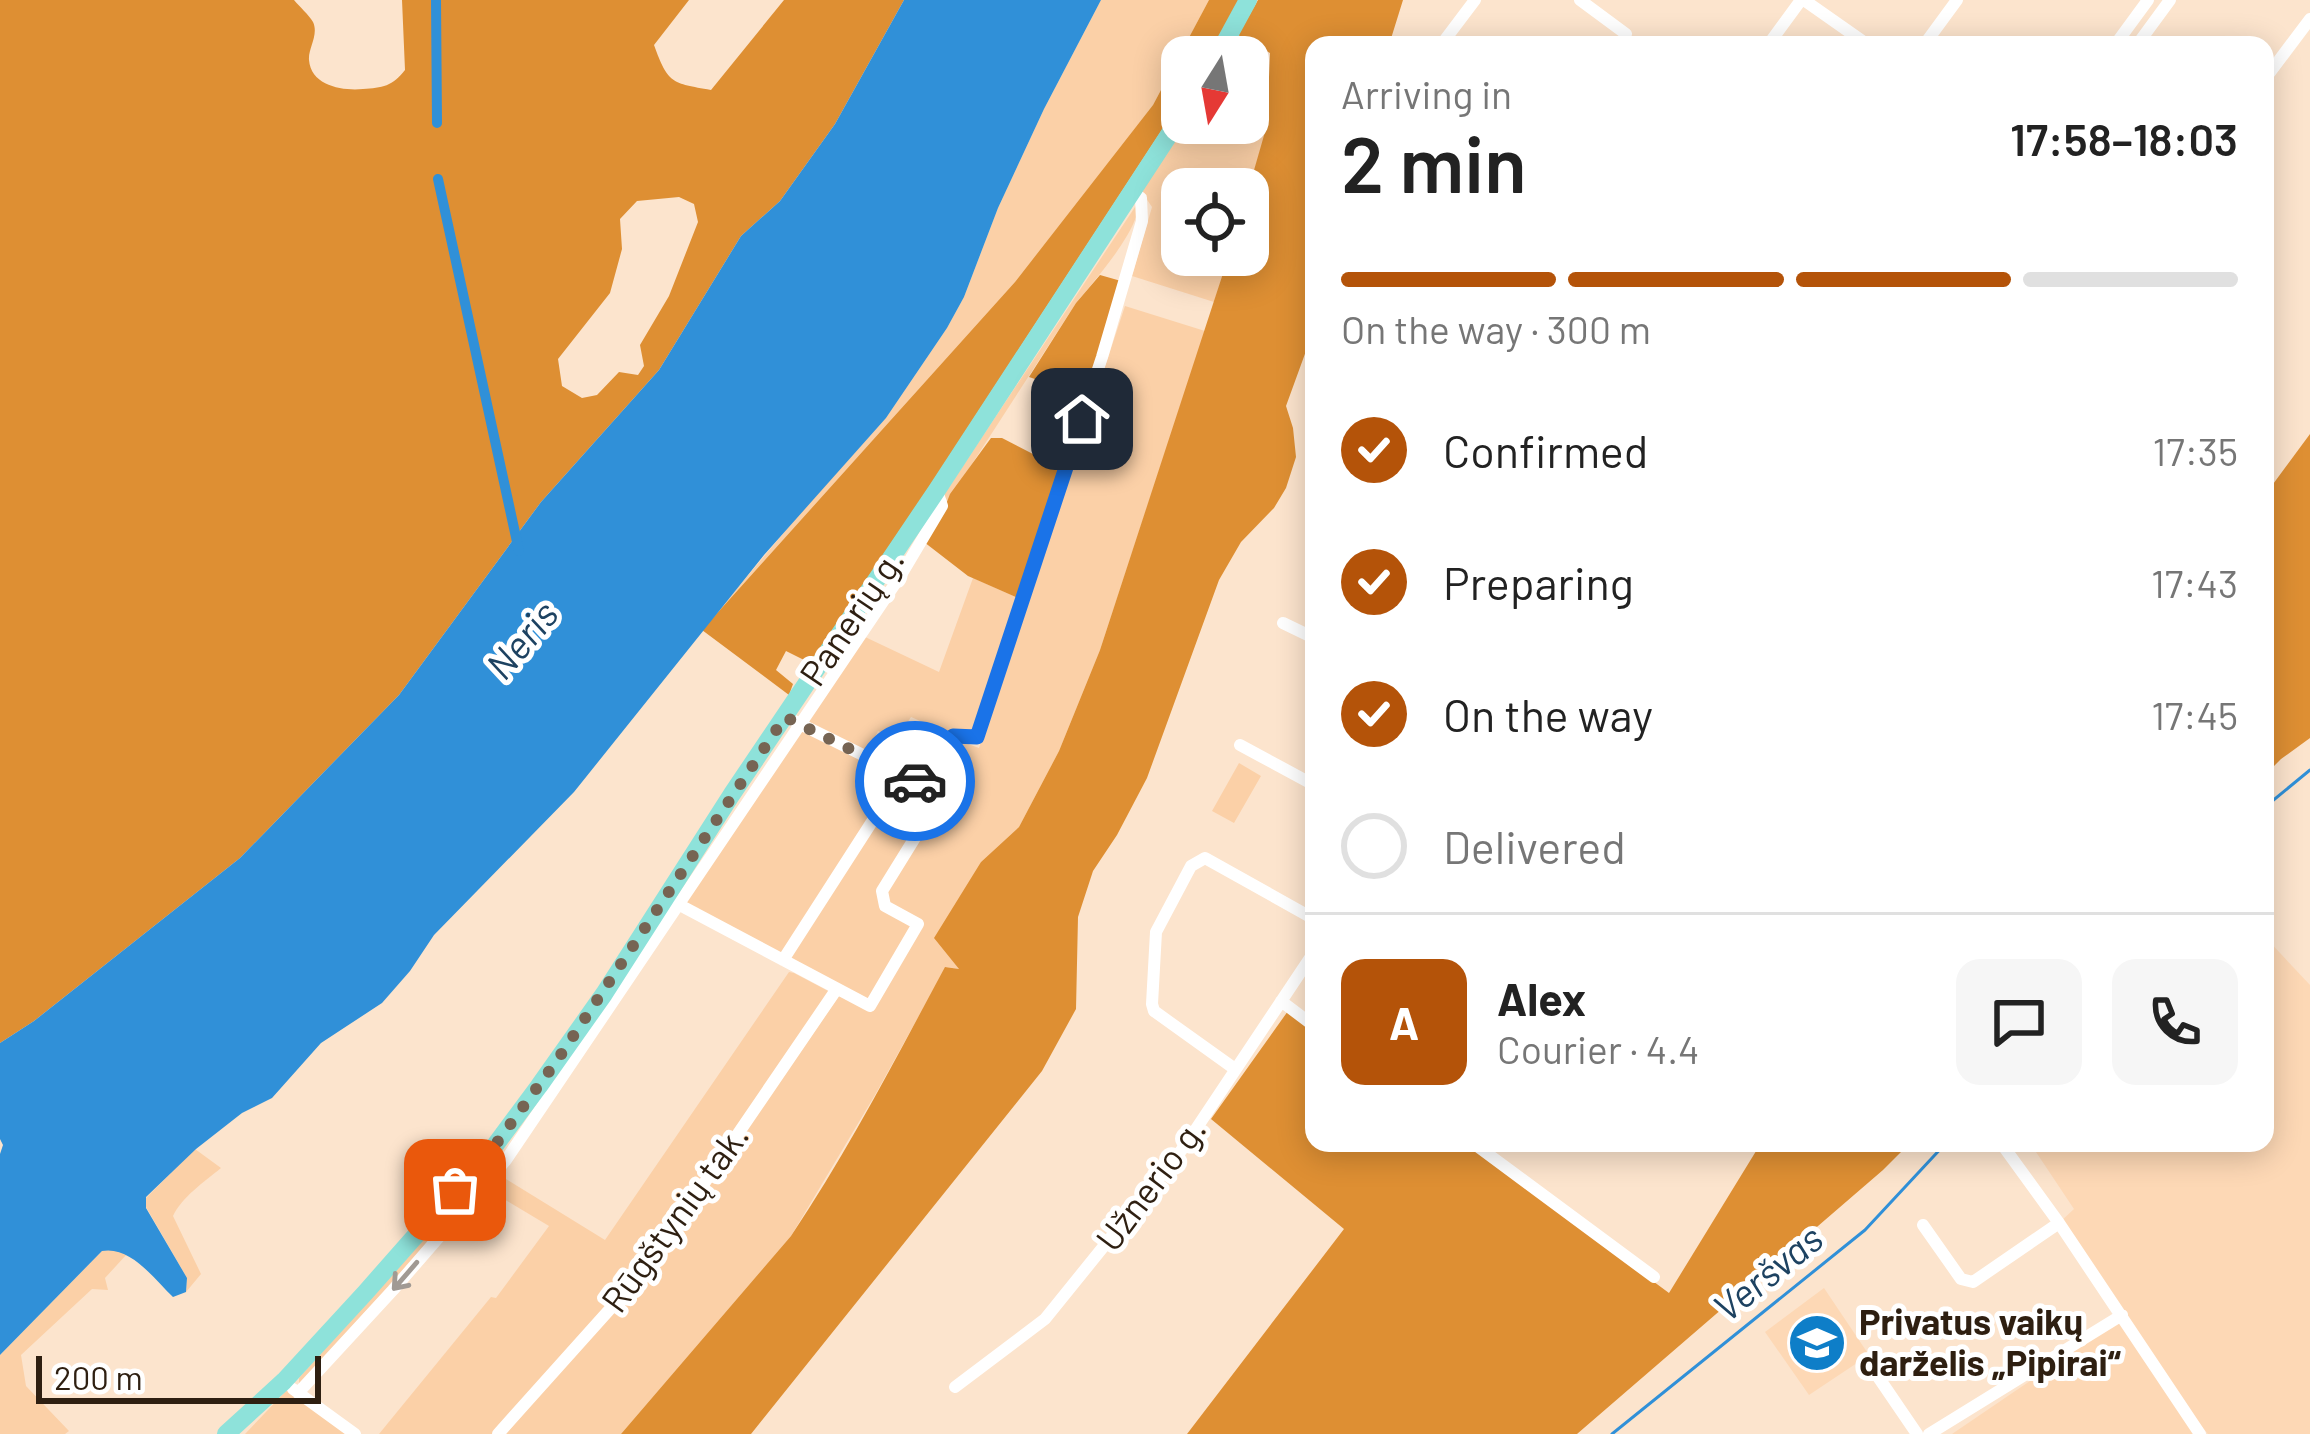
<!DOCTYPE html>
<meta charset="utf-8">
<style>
body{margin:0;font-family:Barlow,sans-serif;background:#f6f6f6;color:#222;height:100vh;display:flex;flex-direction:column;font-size:45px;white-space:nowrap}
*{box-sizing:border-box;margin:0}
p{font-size:39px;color:#767676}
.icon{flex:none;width:66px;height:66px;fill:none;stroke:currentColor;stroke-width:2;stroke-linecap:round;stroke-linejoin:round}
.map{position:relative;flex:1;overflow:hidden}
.side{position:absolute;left:1305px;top:36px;width:969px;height:1116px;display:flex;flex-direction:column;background:#fff;border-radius:24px;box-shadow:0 6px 30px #0003}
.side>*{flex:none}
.needle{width:78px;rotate:191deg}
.fabs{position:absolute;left:1161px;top:36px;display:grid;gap:24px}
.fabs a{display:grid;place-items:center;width:108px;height:108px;border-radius:24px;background:#fff;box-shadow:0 6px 30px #0003;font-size:60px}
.scale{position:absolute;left:36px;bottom:30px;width:285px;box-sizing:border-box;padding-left:12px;border:6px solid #2e1f11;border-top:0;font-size:33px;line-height:42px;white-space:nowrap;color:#2e1f11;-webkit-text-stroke:9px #fff;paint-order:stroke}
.pin{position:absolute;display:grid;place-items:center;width:102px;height:102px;color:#fff;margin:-51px;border-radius:24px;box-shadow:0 6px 18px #0006}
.courier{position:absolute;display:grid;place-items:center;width:120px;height:120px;margin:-60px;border:9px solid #1a73e8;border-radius:50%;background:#fff;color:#222;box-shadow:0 3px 15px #0007}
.head em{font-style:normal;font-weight:600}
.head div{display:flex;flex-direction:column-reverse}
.head{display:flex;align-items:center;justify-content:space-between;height:204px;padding:0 36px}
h1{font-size:78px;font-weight:600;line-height:90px}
.bar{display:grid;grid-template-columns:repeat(4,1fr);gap:18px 12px;align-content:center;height:144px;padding:0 36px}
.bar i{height:15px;border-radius:9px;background:#e0e0e0}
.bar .active{background:#b45309}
.bar p{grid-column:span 4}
.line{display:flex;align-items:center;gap:30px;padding:0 36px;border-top:3px solid #e0e0e0}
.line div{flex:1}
.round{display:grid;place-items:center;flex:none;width:126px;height:126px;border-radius:24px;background:#f6f6f6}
ol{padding:0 36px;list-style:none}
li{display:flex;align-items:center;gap:36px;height:132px}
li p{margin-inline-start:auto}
li .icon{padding:12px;border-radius:50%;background:#b45309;color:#fff;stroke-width:4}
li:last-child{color:#767676}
li i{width:66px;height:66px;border:6px solid #e0e0e0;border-radius:50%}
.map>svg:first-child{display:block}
.built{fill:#fdd8b5}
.green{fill:#fbd0a7}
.forest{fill:#de8f33;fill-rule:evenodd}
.water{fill:#3090d8}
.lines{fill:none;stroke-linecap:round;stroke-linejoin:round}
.stream{stroke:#3090d8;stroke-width:3}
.canal{stroke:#3090d8;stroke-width:10}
.street{stroke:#fff;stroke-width:12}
.primary{stroke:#8ee2da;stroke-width:18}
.oneway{stroke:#a19a94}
.done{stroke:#766453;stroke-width:12;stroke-dasharray:0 21.6}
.route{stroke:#1a73e8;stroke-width:15}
.labels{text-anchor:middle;stroke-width:10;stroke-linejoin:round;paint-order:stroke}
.street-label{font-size:36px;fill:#2e1f11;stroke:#fff}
.poi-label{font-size:36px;font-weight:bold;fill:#2e1f11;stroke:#fff;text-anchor:start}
.water-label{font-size:39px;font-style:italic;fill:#1d4261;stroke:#fff}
</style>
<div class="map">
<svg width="2310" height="1434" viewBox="0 0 2310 1434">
<rect width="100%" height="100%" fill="#fce4cd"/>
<!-- built -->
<path class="built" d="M2265 937 2310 985V1434H2208L2169 1388 2059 1223 2074 1209 2030 1143H2265Z
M1824 1288 1869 1355 1809 1395 1765 1332Z
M2118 1321 2195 1434H1952Z"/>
<!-- green -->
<path class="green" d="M1101 0H1209L1153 105 1015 282 702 630 798 516 886 418 947 328 964 297 998 208 1044 109Z
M1182 123H1205L1219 128 1222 123 1265 135 1248 191 1182 189V255H1229L1214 302 1132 276 1152 207 1139 188Z
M1139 201C1140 230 1095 280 1076 303L948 501 943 496Z
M1125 306 1205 331 1100 650 1059 751 1019 827 981 862 949 955 959 969 946 967 875 1095 791 1236 621 1434H506L658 1258 839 996 871 1010 922 926 887 902 884 895 941 801 929 784 955 739 979 748Z
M973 578 1018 598 975 732 969 735 952 730 948 733 911 717 904 728 894 726 889 735 878 731 867 753 806 722 863 636 939 672Z
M799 729 896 775 782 957 685 903Z
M1239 763 1261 776 1234 823 1212 811Z
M902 780 933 794 934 798 879 897 913 926 868 1003 786 959Z
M789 972 794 973 830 992 635 1276 493 1434H379L491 1297 496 1298 549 1226 487 1189 498 1174 605 1240Z
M195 1149 221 1168C204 1182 182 1197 173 1216L201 1274 186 1292 187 1278 146 1207V1198Z
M496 1159 495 1168 299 1385V1378Z
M114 1249 127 1254 105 1278 108 1290 92 1289 21 1355 26 1386 69 1431 65 1434H0V1355L102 1251Z
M286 1391H290L351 1434H245Z"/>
<!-- forest -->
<path class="forest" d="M0 0H294C299 6 309 15 313 22 319 35 308 48 309 60 311 86 343 91 363 89 382 88 393 86 405 70L402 0H689L654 45C668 84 672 83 711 90L784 0H904L835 124 780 201 741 236 659 370 541 502 399 695 240 858 34 1021 0 1043ZM679 197 694 204 698 222 669 296 640 345 644 366 638 375 619 372 597 395 582 398 562 386 558 359 610 293 622 249 620 219 637 201Z
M1209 0H1240L1208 57H1182V99L929 487 810 663 786 651 776 670 793 684 789 695 702 630 1015 282 1153 105Z
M1258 0H1403L1389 45H1314V329L1286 406 1293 428 1296 457 1286 488 1274 508 1241 542 1219 580 1147 778 1117 835 1093 871 1078 917 1076 1009 1042 1071 751 1434H621L791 1236C848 1151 896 1058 945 967L959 969 934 938 981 862 1019 827 1059 751 1100 650 1229 255H1248V191L1267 125 1270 53 1238 35Z
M1100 275 1121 281 1085 396 1029 377 1076 303Z
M2310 434V738L2281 759 2265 775V495Z
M991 438H1002L1062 469 1018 598 968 576 924 542 943 512 950 494Z
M1288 1011 1314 1031V1143H1466L1669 1293 1761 1143H1910L1883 1170 1577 1434H1187L1344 1229 1211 1119Z"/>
<!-- water -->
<path class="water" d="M904 0H1101L1044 109 998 208 964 297 947 328 886 418 764 555 574 792 434 935 410 971 382 1003 321 1043 272 1098 242 1113 196 1149 146 1197V1208L187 1278 186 1292 173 1297C153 1278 131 1246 102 1251L0 1355V1154L3 1145 0 1139V1043L34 1021 240 858 399 695 541 502 659 370 741 236 780 201 835 124Z"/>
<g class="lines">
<!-- stream -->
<path class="stream" d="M2265 807 2310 770
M1612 1434 1865 1230 1946 1143"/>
<!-- canal -->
<path class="canal" d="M436 0 437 123
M438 179 519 551"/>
<!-- street -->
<path class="street" d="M1580 0 1626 34
M1804 0 1868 45
M1441 45 1475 0
M1768 45 1801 0
M1924 45 1957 0
M2115 45 2148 0
M2137 45 2170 0
M2265 79 2310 19
M1283 623 1314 638
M1240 745 1314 785
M923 785 948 740 953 736 977 737 1102 357 1142 221 1141 198 1131 192
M674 902 870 1006 918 924 885 906 882 891 942 794 792 720
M783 960 902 775
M1281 1001 1314 1026
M1235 1069 1154 1011 1152 1004 1156 932 1191 866 1205 858 1314 919
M1473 1143 1654 1277
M2001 1143 2059 1223 2200 1434
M1923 1225 1961 1279 1973 1282 2059 1223
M1870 1365 1917 1434
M955 1387 1045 1319 1184 1147 1314 952
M293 1389 355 1434
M298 1393 393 1290 506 1160 901 575 942 506 937 491
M498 1434 645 1270 836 990
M1929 1434 2122 1315"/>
<!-- primary -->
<path class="primary" d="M1217 57 1248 0
M226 1434 284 1381 365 1293 493 1148 539 1086 604 994 732 794 937 490 1182 115"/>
</g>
<!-- one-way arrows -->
<defs><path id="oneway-shaft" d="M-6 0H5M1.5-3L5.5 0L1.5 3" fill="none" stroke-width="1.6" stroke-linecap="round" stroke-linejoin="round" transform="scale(3)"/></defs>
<use class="oneway" href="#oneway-shaft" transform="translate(405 1276) rotate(131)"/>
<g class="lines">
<!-- done -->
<path class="done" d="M455 1190 493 1148 558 1059 785 717 915 781"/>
<!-- route -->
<path class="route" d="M915 781 923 785 948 740 953 736 977 737 1082 419"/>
</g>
<!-- icons -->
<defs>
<g id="school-disc" transform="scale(3)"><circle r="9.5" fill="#0e7ec8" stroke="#fff"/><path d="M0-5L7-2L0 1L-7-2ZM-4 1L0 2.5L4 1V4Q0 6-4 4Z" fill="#fff"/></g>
</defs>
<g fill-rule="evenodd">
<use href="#school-disc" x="1817" y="1343"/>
</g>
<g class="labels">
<!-- street labels -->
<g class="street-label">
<text transform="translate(852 617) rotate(-56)" y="13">Panerių g.</text>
<text transform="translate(1151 1184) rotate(-53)" y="13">Užnerio g.</text>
<text transform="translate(675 1218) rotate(-54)" y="13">Rūgštynių tak.</text>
</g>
<!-- poi labels -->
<g class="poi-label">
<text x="1859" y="1335">Privatus vaikų<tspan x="1859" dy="41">darželis „Pipirai“</tspan></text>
</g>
<!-- water labels -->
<g class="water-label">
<text transform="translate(522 640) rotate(-50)" y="14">Neris</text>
<text transform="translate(1768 1273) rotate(-39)" y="14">Veršvas</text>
</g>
</g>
</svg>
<div class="fabs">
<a><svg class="needle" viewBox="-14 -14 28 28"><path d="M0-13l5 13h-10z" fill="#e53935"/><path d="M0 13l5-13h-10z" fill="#767676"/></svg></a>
<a><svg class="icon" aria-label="locate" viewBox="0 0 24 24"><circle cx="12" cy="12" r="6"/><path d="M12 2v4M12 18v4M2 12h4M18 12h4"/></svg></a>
</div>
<div class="scale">200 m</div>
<div class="pin" style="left:455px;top:1190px;background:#ea580c"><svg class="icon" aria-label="bag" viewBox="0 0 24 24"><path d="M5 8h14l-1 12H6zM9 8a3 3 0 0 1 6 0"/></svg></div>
<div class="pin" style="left:1082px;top:419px;background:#1f2937"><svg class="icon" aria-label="home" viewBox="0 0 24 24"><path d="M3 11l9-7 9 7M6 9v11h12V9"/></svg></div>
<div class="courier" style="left:915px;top:781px"><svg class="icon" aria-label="car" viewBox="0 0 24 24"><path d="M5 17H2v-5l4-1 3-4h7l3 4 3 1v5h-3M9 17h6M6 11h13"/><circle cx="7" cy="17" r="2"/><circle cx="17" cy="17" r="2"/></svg></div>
<section class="side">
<div class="head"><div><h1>2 min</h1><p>Arriving in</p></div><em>17:58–18:03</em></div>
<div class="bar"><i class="active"></i><i class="active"></i><i class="active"></i><i></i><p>On the way · 300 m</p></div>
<ol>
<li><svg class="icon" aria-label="check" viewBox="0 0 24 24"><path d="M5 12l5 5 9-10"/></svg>Confirmed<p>17:35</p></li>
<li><svg class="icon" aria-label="check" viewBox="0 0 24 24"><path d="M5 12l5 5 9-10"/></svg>Preparing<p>17:43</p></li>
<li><svg class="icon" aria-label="check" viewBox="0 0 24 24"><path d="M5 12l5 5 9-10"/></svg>On the way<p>17:45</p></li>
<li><i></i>Delivered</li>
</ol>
<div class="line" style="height:216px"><b class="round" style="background:#b45309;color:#fff">A</b><div><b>Alex</b><p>Courier · 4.4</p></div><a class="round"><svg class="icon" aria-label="chat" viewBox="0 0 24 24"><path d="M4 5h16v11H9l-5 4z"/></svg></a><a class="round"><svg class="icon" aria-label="phone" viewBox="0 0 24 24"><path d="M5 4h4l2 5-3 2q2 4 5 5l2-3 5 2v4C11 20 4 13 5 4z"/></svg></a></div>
</section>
</div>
